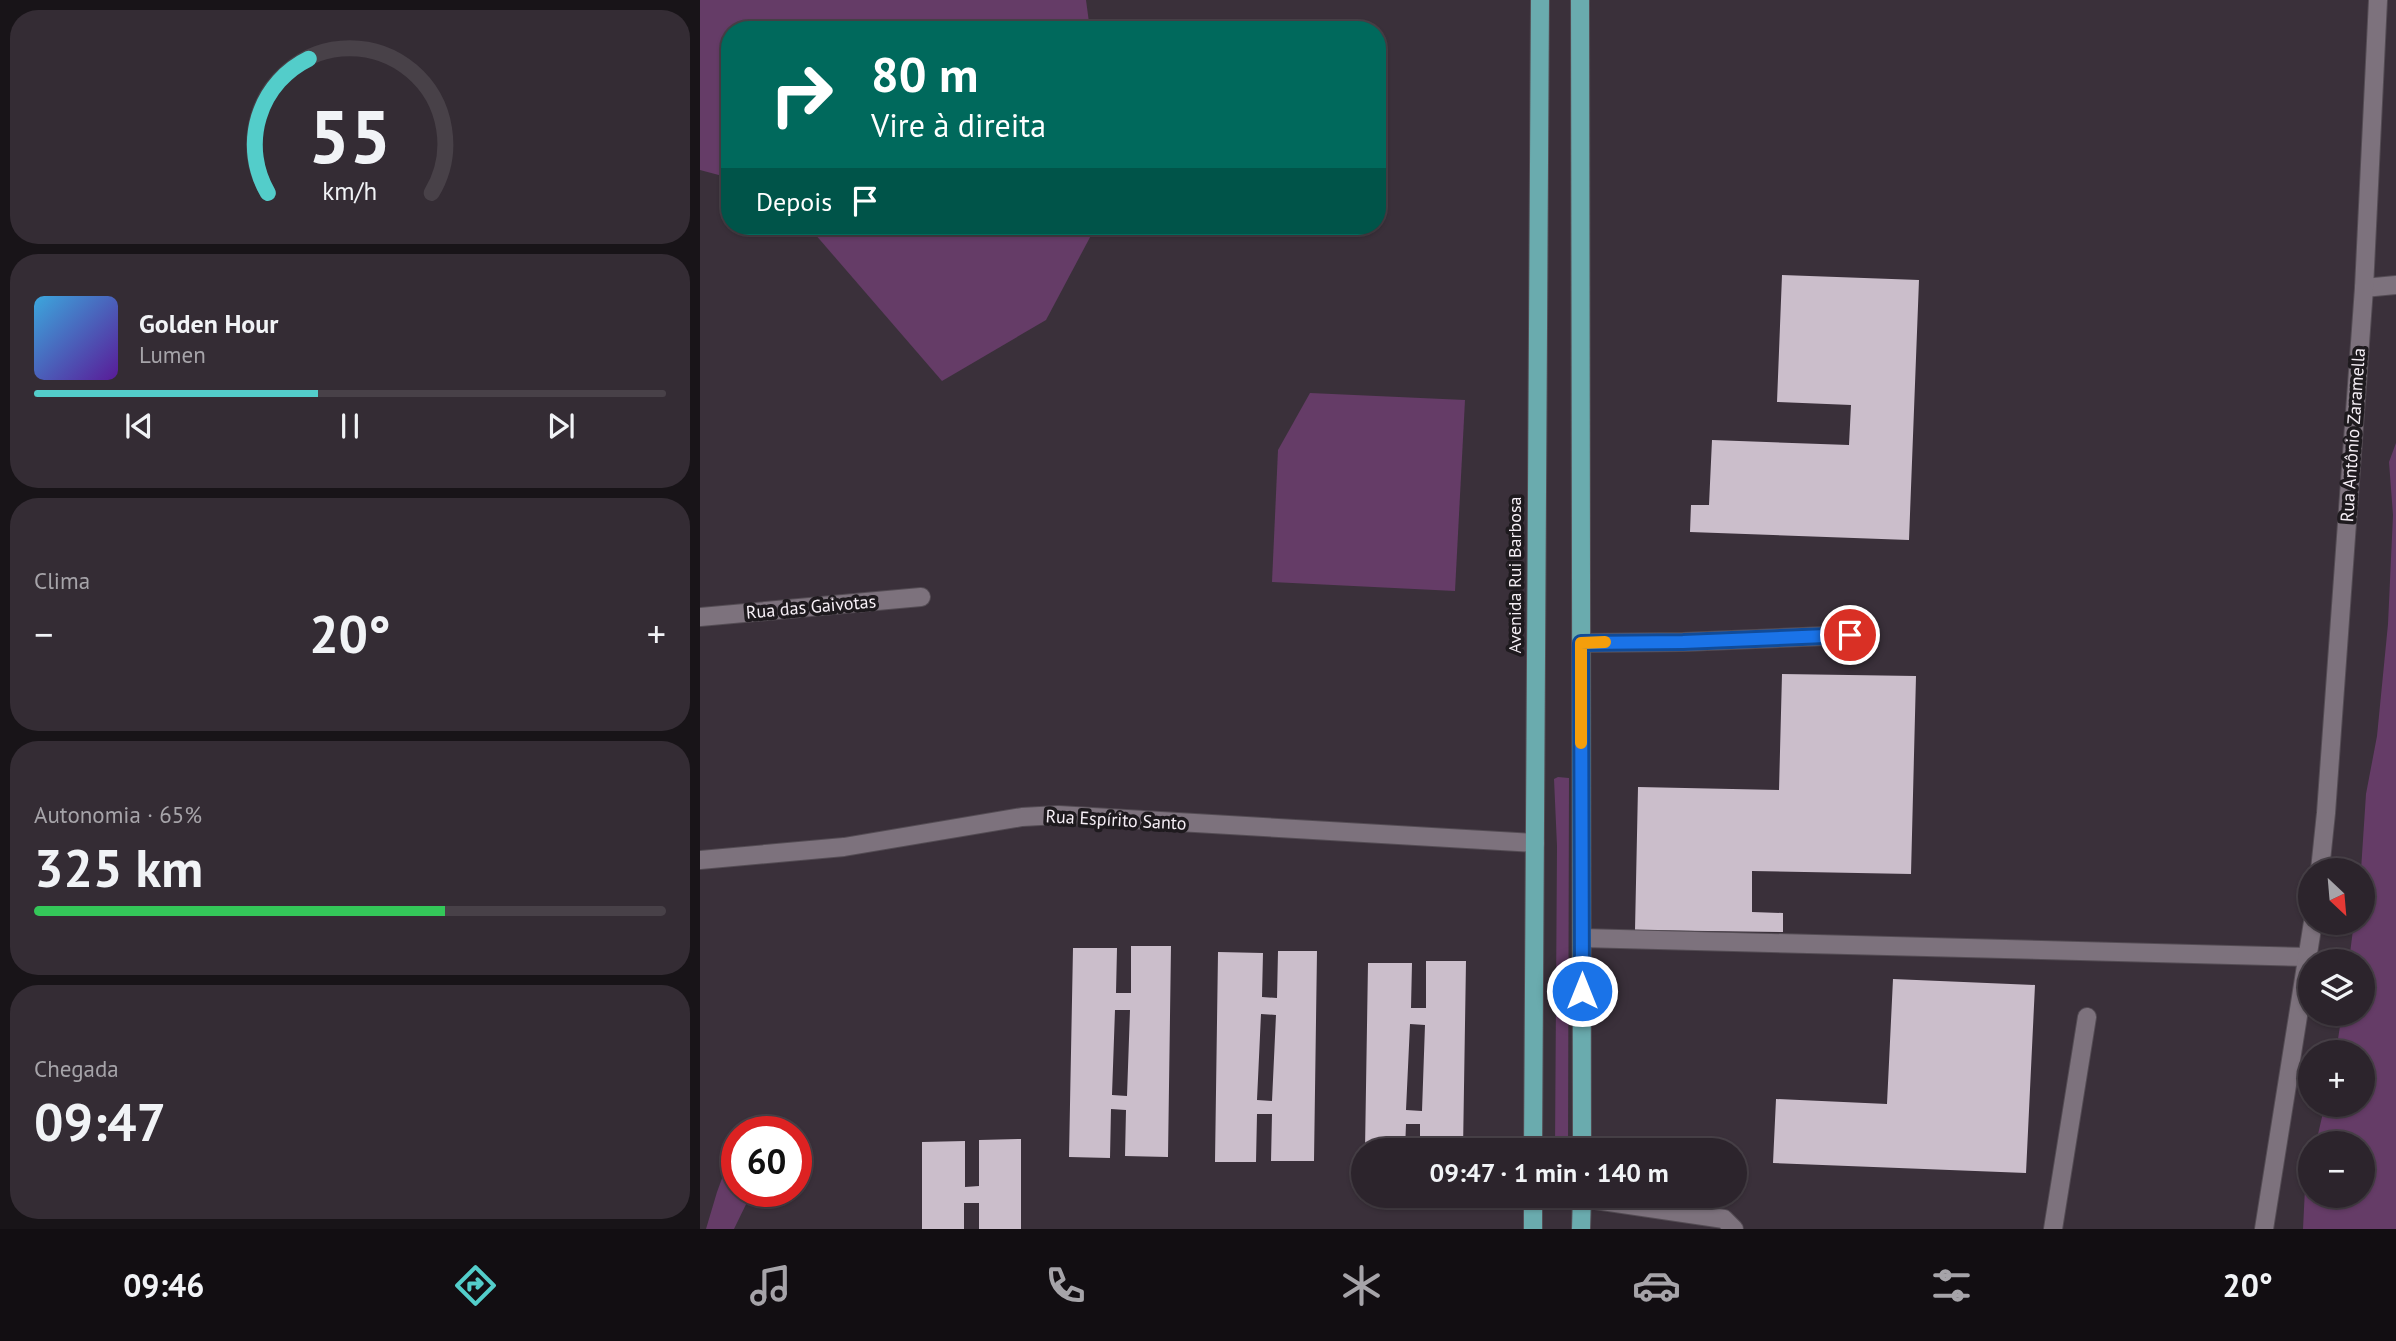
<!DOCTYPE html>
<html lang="pt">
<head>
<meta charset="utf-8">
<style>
  :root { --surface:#2c242c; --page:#342c34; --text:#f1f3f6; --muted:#a6a4a9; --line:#484148; --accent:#53cdca }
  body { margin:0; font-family:"PT Sans",sans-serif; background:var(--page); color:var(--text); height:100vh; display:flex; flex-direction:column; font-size:26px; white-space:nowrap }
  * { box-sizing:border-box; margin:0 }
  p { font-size:23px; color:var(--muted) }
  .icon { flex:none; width:38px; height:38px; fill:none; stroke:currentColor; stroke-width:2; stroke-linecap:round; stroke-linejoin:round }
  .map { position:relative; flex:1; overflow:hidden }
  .drawer { display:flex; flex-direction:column; gap:10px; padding:10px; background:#181418; width:700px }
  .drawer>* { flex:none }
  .hud { position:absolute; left:21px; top:21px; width:665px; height:214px; border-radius:28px; box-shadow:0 2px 5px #0004,0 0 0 2px var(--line); background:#00695c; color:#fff; overflow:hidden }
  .needle { width:46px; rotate:154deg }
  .fabs { position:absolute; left:1598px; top:858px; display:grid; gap:14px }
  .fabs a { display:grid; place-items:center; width:77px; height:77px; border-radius:50%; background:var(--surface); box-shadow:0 2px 5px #0004,0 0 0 2px var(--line); font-size:35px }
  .speed { position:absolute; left:21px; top:1116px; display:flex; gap:14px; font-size:35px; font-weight:700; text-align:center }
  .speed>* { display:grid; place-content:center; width:91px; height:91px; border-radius:50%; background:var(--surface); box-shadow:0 2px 5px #0004,0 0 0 2px var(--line); line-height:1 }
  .speed .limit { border:10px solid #d22; background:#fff; color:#111 }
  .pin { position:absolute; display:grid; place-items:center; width:60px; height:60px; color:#fff; margin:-30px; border:4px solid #fff; border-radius:50%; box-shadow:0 2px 7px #0007 }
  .me { position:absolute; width:77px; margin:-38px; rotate:0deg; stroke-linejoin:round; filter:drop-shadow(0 0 5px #0008) }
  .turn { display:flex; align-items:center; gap:24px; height:147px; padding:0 35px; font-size:32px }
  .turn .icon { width:91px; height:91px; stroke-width:2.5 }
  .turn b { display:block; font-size:49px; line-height:60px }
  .then { display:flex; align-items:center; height:66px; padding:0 35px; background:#0003; gap:14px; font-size:26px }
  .big { font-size:52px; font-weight:700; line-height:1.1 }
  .drawer .widget { flex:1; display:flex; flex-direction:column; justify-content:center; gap:10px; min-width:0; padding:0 24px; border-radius:28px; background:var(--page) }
  .drawer .dial { align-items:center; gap:0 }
  .dial svg { height:182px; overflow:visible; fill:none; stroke:var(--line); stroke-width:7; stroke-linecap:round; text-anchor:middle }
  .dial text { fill:var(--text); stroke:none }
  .song { display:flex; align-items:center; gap:21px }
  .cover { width:84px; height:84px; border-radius:10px; background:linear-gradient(135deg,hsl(200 70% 55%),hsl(270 70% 35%)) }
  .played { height:7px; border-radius:4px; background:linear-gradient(90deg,var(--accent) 45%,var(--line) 45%) }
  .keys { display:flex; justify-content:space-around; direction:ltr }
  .heat { display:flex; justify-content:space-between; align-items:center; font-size:38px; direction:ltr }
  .charge { height:10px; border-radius:5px; background:linear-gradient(90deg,#34c759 65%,var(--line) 0) }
  .trip { position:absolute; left:651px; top:1138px; width:396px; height:70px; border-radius:35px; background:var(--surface); box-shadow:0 2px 5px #0004,0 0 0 2px var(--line); font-weight:700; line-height:70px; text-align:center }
  .tab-bar { display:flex; height:112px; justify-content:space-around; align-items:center; background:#120e12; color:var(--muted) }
  .tab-bar .icon { width:49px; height:49px }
  .tab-bar .current { color:var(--accent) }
  .tab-bar b { font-size:32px; color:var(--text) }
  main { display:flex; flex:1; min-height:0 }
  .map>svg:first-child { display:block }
</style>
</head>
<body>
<main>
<section class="drawer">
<div class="widget dial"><svg viewBox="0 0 100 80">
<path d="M14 69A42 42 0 1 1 86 69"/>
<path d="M14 69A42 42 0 0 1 32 10" stroke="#53cdca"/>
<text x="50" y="56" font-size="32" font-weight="700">55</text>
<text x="50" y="72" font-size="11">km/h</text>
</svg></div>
<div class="widget">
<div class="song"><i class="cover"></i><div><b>Golden Hour</b><p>Lumen</p></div></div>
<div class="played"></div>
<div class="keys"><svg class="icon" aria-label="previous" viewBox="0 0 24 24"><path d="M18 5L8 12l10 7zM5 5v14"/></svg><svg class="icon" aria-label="pause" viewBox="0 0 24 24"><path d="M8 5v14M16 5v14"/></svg><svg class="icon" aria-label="next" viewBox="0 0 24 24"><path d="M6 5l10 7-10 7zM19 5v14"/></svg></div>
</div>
<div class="widget"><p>Clima</p>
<div class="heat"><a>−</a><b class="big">20°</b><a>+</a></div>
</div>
<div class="widget"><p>Autonomia · 65%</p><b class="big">325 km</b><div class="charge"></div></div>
<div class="widget"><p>Chegada</p><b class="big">09:47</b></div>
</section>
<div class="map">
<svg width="1696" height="1229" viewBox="0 0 1696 1229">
  <rect width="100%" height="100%" fill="#3a303a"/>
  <!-- green -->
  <g fill="#653c67">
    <path d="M 0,0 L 386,0 L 390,30 L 30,30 L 30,178 L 0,170 Z"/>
    <path d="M 108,226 L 396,226 L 346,320 L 242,381 Z"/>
    <path d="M 610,393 L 765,400 L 755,591 L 572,582 L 578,450 Z"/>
    <path d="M 1696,443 L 1696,1229 L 1603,1229 L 1605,1188 L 1610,1167 L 1610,1195 L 1662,1195 L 1662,1143 L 1616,1143 L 1625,1104 L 1662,1104 L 1662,1052 L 1636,1052 L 1642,1013 L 1662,1013 L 1662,961 L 1649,961 L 1654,922 L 1662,922 L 1661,870 L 1666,794 L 1677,736 L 1688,624 L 1693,515 L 1689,462 Z"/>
    <path d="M 858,777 L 869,778 L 868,1150 L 855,1150 L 857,846 L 854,779 Z"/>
    <path d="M 37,1138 L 37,1192 L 52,1192 L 34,1229 L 6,1229 L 17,1192 Z"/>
  </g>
  <!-- building -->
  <g fill="#cbbecb" fill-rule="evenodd">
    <path d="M 1082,275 L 1219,280 L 1209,540 L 990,532 L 991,505 L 1009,505 L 1012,440 L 1149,445 L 1151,405 L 1077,402 Z"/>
    <path d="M 1082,674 L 1216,676 L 1211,874 L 1052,871 L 1052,912 L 1083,913 L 1083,932 L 935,930 L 938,787 L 1079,790 Z"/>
    <path d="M 431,946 L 471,946 L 468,1157 L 425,1156 L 426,1110 L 411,1109 L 410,1158 L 369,1157 L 373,948 L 417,948 L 416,993 L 431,993 ZM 415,1010 L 430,1010 L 427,1096 L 412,1095 Z"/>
    <path d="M 578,951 L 617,951 L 614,1161 L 571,1161 L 572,1114 L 557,1114 L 556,1162 L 515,1162 L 518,952 L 563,953 L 562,997 L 577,998 ZM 561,1014 L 576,1015 L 572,1101 L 557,1100 Z"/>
    <path d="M 726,961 L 766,961 L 763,1150 L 720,1150 L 720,1124 L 706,1124 L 705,1150 L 665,1150 L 668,963 L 712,963 L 711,1008 L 726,1008 ZM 710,1024 L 725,1025 L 722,1111 L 706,1110 Z"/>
    <path d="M 1193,979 L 1335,985 L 1326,1173 L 1073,1163 L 1076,1099 L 1187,1104 Z"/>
    <path d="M 321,1139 L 321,1229 L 279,1229 L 279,1203 L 264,1203 L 264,1229 L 222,1229 L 222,1142 L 265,1141 L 265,1187 L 279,1186 L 279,1140 Z"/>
  </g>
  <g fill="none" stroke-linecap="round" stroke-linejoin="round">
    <!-- minor casing -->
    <g stroke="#544c54" stroke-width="20">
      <g id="minor">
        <path d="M 1664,288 L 1696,285"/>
        <path d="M 0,617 L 221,597"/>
        <path d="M 881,643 L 983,642 L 1150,635"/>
        <path d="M 0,860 L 144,847 L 322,817 L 358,815 L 835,843"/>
        <path d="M 1620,870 L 1626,813 L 1664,288 L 1678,0"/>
        <path d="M 882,938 L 1609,957"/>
        <path d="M 882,1198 L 1024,1219 L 1034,1229"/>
        <path d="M 1353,1229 L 1387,1017"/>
        <path d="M 1564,1229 L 1613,922"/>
      </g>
    </g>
    <!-- major casing -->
    <g stroke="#544c54" stroke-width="20">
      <g id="major">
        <path d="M 880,0 L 882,1150"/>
        <path d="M 833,1150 L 840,0"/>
        <path d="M 833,1229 L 833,1195"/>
        <path d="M 881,1229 L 882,1195"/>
      </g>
    </g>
    <!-- minor -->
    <use href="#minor" stroke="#7d727d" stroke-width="18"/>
    <!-- major -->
    <use href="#major" stroke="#6aabae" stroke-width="18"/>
  </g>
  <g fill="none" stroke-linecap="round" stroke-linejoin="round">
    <!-- route casing -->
    <g stroke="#114b97" stroke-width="18">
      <path id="route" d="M 882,991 L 881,643 L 983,642 L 1150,635"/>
    </g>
    <!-- route -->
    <use href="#route" stroke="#1a73e8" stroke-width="12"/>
    <!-- slow -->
    <path stroke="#f59e0b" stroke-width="12" d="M 881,743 L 881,643 L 905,642"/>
  </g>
  <g text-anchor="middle" stroke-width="7" stroke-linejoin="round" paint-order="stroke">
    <!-- street labels -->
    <g font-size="18" fill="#f6eff6" stroke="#1e1a1e">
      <text transform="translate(1653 435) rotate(-86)" y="6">Rua Antônio Zaramella</text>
      <text transform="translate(815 575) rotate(-90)" y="6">Avenida Rui Barbosa</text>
      <text transform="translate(111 607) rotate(-5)" y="6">Rua das Gaivotas</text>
      <text transform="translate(416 820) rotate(3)" y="6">Rua Espírito Santo</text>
    </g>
  </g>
</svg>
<div class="fabs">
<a><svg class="needle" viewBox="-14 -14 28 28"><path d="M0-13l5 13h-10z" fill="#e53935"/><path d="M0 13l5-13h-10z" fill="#a6a4a9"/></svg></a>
<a><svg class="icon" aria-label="layers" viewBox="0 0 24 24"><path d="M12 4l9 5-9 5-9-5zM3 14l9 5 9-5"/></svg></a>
<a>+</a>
<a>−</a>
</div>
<div class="speed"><div class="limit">60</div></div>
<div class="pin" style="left:1150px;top:635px;background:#d93025"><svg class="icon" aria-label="arrive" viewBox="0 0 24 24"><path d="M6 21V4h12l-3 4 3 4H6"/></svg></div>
<svg class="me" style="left:882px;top:991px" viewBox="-20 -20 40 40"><circle r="17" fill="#1a73e8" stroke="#fff" stroke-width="3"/><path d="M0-11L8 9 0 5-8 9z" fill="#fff"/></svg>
<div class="trip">09:47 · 1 min · 140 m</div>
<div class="hud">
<div class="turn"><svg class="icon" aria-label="right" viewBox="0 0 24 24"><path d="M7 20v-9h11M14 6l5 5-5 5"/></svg><div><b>80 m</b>Vire à direita</div></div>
<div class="then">Depois<svg class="icon" aria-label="arrive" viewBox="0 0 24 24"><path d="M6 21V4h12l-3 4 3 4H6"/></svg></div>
</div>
</div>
</main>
<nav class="tab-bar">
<b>09:46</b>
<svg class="icon current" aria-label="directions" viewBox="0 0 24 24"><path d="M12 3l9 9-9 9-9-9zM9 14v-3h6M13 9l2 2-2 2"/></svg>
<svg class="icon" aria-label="music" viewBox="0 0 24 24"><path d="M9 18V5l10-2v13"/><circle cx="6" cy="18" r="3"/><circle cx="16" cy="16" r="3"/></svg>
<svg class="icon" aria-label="phone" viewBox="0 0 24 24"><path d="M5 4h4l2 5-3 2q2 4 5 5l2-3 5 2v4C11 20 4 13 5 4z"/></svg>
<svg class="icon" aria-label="climate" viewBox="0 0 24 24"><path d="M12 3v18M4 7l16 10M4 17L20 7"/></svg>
<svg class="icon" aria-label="car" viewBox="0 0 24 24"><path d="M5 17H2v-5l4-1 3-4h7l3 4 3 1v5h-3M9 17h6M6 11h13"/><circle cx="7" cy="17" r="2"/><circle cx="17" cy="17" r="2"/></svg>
<svg class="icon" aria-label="filters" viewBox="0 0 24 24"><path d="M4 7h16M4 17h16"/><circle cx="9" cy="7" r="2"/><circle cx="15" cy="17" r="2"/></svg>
<b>20°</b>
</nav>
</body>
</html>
